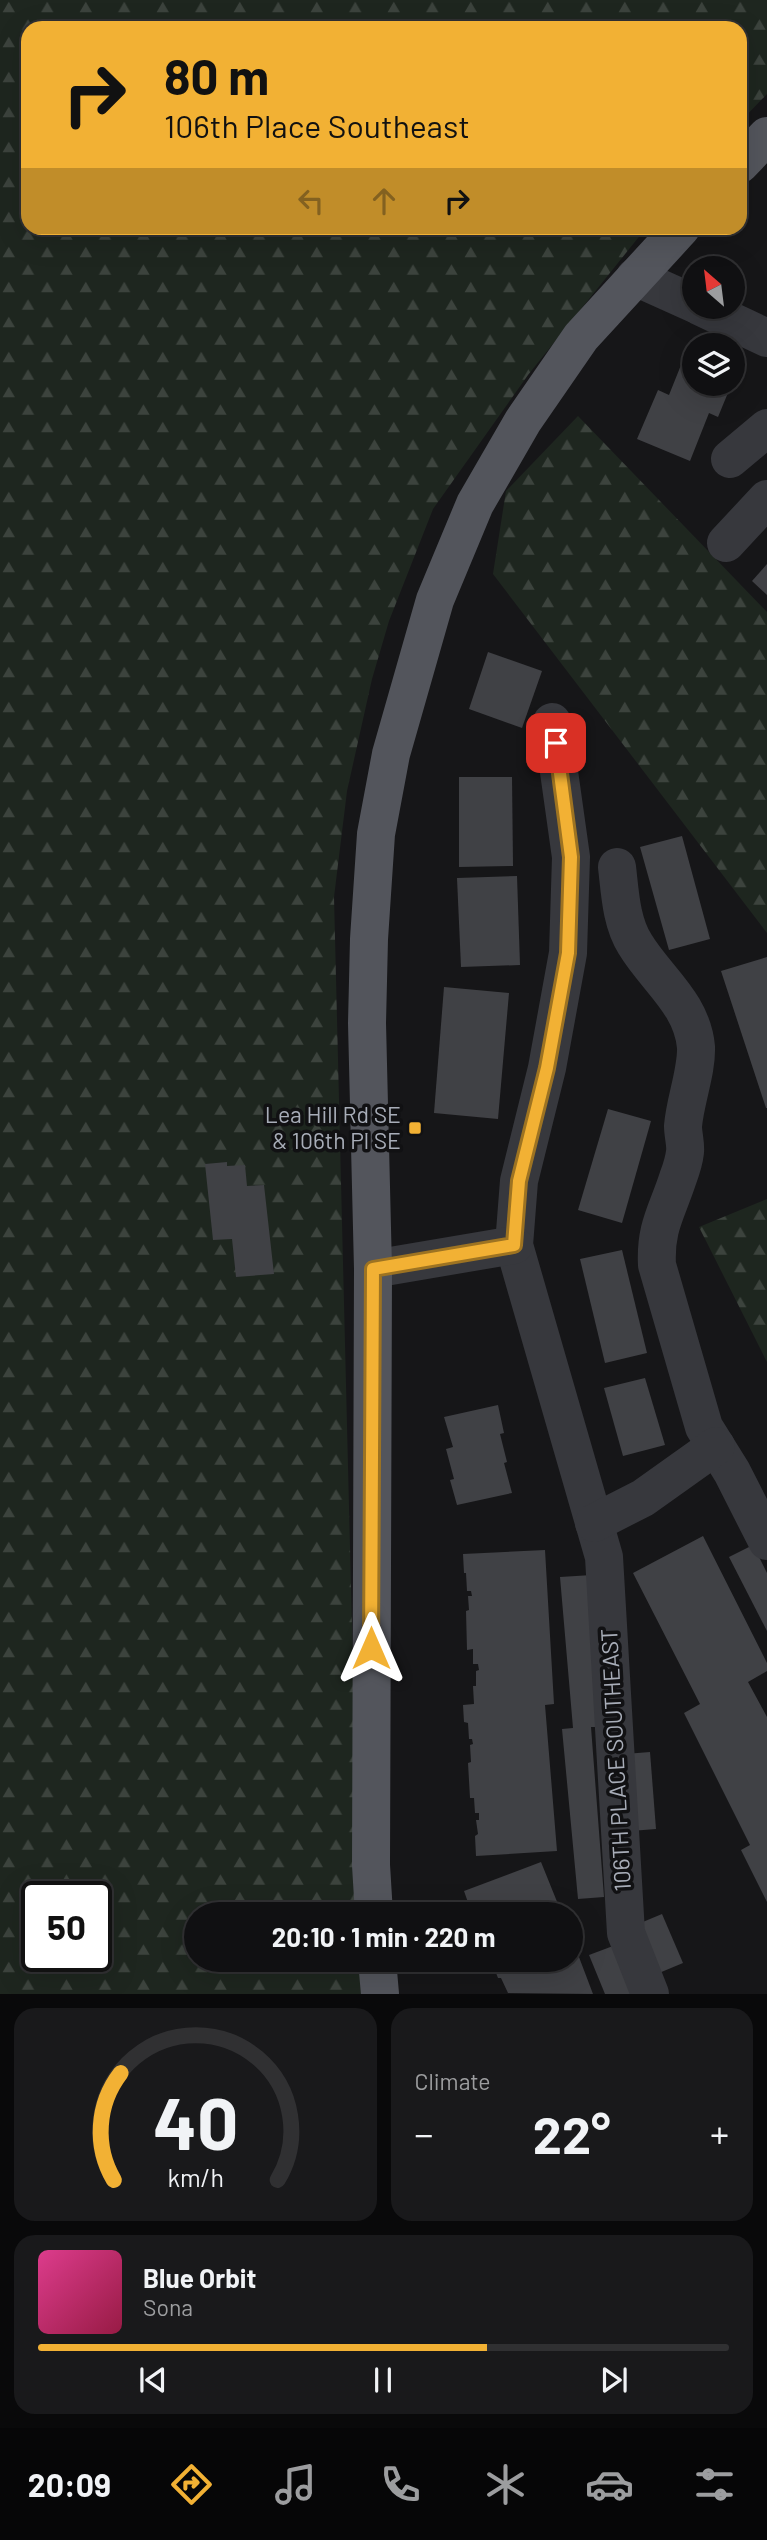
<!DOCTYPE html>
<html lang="en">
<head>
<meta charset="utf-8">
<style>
  :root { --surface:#101012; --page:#19191b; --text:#f1f3f6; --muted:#9c9d9f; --line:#303032; --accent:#f2b134 }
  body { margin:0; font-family:Barlow,sans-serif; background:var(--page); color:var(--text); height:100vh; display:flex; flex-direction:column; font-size:26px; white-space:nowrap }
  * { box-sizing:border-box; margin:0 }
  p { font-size:23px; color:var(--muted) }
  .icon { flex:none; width:38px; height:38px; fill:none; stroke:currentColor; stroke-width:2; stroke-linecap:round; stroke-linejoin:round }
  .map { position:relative; height:1994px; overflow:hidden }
  .drawer { display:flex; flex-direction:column; gap:14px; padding:14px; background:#09090a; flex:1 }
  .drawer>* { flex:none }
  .guide { position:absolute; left:21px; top:21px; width:726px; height:214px; border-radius:21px; box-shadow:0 7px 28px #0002,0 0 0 2px var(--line); background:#f2b134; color:#111; overflow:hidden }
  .needle { width:46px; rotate:332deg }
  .buttons { position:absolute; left:682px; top:256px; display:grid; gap:14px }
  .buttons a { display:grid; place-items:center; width:63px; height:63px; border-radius:50%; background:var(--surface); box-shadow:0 7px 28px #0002,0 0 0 2px var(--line); font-size:35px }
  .speed { position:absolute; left:21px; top:1881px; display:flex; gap:14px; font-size:35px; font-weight:700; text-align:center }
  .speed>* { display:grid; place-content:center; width:91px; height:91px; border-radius:50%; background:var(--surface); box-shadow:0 7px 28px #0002,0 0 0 2px var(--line); line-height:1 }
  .speed .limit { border:4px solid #111; border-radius:10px; background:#fff; color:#111 }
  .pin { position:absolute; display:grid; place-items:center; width:60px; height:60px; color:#fff; margin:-30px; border-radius:14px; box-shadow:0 4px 10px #0006 }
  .me { position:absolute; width:77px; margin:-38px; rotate:0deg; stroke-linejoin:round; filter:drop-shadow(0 0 5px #0008) }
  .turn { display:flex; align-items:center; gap:24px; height:147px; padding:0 28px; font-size:32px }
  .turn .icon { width:91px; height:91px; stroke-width:2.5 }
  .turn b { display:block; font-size:49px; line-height:60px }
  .lanes { display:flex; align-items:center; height:66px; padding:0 28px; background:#0003; justify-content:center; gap:35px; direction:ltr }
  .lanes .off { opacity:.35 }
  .big { font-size:52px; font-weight:700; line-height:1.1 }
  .drawer .widget { flex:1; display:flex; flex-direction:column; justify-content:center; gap:10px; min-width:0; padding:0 24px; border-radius:21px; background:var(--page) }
  .drawer .dial { align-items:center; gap:0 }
  .dial svg { height:182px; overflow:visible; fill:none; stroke:var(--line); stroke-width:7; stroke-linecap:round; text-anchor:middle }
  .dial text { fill:var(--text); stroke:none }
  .song { display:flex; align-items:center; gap:21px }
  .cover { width:84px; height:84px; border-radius:10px; background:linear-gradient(135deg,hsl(330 70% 55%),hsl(340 70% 35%)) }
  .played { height:7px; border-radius:4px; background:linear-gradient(90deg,var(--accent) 65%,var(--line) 65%) }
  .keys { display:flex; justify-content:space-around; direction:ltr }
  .heat { display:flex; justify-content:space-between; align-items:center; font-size:38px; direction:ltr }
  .drawer .tiles { flex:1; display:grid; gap:14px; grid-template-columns:1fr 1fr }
  .widget:last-child { grid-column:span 2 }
  .trip { position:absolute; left:184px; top:1902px; width:399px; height:70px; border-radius:35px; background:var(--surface); box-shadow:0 7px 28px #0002,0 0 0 2px var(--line); font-weight:700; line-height:70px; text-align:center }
  .dock { display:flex; height:112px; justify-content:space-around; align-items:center; background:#060607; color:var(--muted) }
  .dock .icon { width:49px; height:49px }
  .dock .selected { color:var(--accent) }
  .dock b { font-size:32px; color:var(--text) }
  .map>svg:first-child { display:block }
</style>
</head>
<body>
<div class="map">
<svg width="767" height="1994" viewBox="0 0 767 1994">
  <defs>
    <pattern id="forest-firs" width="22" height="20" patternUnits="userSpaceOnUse" patternTransform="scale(1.75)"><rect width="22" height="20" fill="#1e261f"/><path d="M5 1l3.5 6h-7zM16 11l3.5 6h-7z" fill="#3c433d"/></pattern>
  </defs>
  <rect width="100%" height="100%" fill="#161618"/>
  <!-- forest -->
  <g fill="url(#forest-firs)" fill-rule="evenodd">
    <path d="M 0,0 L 767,0 L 767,94 L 740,122 L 740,28 L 28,28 L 28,228 L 646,228 L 528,375 L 433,509 L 389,621 L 372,679 L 347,791 L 334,897 L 359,1914 L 196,1914 L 196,1960 L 360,1960 L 361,1994 L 0,1994 ZM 37,1897 L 96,1897 L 96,1956 L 37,1956 Z"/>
    <path d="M 578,416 L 767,612 L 767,933 L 493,574 L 506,491 Z"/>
    <path d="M 767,1199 L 767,1362 L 699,1227 Z"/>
  </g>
  <!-- building -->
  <g fill="#404145">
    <path d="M 691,340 L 702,345 L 695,345 L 695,383 L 732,383 L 718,417 L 709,413 L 690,461 L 637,439 L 658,390 L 669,395 Z"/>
    <path d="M 733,358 L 741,362 L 733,380 Z"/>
    <path d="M 767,564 L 767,595 L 752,581 Z"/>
    <path d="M 488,652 L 542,671 L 522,728 L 469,709 Z"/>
    <path d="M 459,777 L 512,777 L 513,866 L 459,867 Z"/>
    <path d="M 682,836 L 710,939 L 669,950 L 640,847 Z"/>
    <path d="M 517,876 L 520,965 L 461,967 L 457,878 Z"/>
    <path d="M 767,957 L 767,1108 L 766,1108 L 721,971 Z"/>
    <path d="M 444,987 L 509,993 L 498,1119 L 434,1113 Z"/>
    <path d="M 608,1109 L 651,1121 L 622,1223 L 578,1210 Z"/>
    <path d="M 227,1162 L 227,1166 L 245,1165 L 247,1186 L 264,1185 L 274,1274 L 236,1277 L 232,1239 L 213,1240 L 205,1164 Z"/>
    <path d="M 622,1250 L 647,1353 L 605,1363 L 580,1259 Z"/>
    <path d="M 645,1378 L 665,1445 L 623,1456 L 604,1388 Z"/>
    <path d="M 498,1405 L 504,1433 L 500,1434 L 507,1462 L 504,1463 L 512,1493 L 457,1505 L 450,1480 L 454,1479 L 446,1449 L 453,1447 L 444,1417 Z"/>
    <path d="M 703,1536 L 767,1663 L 767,1671 L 748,1682 L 767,1717 L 767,1902 L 741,1850 L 750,1845 L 684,1713 L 700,1704 L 633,1573 Z"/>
    <path d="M 753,1545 L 767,1573 L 767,1631 L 729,1557 Z"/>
    <path d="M 545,1550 L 554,1704 L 545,1705 L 557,1851 L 476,1856 L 475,1836 L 478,1834 L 476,1820 L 479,1820 L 479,1813 L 475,1813 L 474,1798 L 470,1798 L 468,1763 L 471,1762 L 470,1745 L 473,1744 L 472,1739 L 469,1739 L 468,1723 L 464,1722 L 463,1705 L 474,1704 L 473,1686 L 476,1686 L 476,1671 L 479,1670 L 478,1664 L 473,1664 L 473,1649 L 467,1650 L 466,1611 L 469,1610 L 468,1596 L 472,1596 L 471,1591 L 467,1591 L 466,1573 L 464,1573 L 463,1554 Z"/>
    <path d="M 592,1575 L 601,1727 L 591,1727 L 604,1897 L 578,1899 L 562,1729 L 573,1728 L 560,1577 Z"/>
    <path d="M 650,1752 L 656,1829 L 631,1831 L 625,1754 Z"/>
    <path d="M 541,1862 L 562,1914 L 477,1914 L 475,1910 L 471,1911 L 464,1891 Z"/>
    <path d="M 662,1914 L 683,1963 L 659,1973 L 638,1924 Z"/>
    <path d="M 571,1936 L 593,1994 L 508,1993 L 501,1978 L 498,1978 L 491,1960 L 570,1960 Z"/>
    <path d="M 613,1946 L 633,1994 L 605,1994 L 589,1955 Z"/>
  </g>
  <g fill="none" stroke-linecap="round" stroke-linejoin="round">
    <!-- minor -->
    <g stroke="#37383d" stroke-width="38">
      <path d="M 635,277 L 695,304"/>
      <path d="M 699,306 L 767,338"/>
      <path d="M 730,459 L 767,428"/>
      <path d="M 726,543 L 767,499"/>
      <path d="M 552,722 L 571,857 L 568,953 L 547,1068 L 519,1181 L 514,1245 L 604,1557 L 626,1933 L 650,1994"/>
      <path d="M 617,867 C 620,892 621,922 635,944 C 656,979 692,1003 696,1047 C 697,1071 685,1101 683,1126 C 683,1135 686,1144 685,1152 C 684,1161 681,1170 678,1178 C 667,1212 655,1227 657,1265 L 704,1427 L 732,1472 L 767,1541"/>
      <path d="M 373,1269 L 514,1245"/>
      <path d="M 594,1523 L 643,1498 L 716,1446"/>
    </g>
    <!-- major -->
    <g stroke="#53555c" stroke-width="38">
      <path d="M 740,164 L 767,136"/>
      <path d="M 374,1914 L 371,1865 L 373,1269 L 367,1023 L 369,939 L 376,834 L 391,754 L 435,600 L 475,504 L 523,421 L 581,337 L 681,228"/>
      <path d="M 377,1960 L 380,1994"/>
    </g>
  </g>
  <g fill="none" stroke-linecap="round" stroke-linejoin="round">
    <!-- route casing -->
    <g stroke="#9d7322" stroke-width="18">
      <path id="route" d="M 371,1648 L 373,1269 L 514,1245 L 519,1181 L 547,1068 L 568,953 L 571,857 L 556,743"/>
    </g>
    <!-- route -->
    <use href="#route" stroke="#f2b134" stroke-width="12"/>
  </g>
  <!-- markers -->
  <rect fill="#f2b134" stroke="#111113" stroke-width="2.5" x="408" y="1121" width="14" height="14" rx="3.5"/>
  <g text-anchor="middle" stroke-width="7" stroke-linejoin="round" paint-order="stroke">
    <!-- poi labels -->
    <g font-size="23" fill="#a8adb8" stroke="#111113" text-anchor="end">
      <text x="401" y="1123">Lea Hill Rd SE<tspan x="401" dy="26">&amp; 106th Pl SE</tspan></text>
    </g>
    <!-- street labels -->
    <g font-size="23" fill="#a8adb8" stroke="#111113">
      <text transform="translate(616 1760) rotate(-93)" y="8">106TH PLACE SOUTHEAST</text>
    </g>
  </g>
</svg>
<div class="buttons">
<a><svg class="needle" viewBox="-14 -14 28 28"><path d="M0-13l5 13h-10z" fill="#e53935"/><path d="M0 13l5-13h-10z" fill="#9c9d9f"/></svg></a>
<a><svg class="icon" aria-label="layers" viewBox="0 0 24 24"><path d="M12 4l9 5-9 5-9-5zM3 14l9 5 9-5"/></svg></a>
</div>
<div class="speed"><div class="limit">50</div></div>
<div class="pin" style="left:556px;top:743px;background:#d93025"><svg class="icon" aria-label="arrive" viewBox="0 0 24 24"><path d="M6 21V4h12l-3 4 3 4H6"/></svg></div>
<svg class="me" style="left:371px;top:1648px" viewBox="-20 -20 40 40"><path d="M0-17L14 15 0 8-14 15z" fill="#f2b134" stroke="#fff" stroke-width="4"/></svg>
<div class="trip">20:10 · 1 min · 220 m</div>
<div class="guide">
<div class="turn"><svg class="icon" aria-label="right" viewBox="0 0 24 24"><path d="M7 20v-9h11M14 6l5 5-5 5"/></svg><div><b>80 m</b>106th Place Southeast</div></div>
<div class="lanes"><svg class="icon off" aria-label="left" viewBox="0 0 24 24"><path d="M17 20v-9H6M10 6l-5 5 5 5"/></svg><svg class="icon off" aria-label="ahead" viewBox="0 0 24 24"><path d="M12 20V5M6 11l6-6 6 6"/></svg><svg class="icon" aria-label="right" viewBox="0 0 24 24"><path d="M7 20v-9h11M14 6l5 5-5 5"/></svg></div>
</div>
</div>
<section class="drawer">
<div class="tiles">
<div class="widget dial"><svg viewBox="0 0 100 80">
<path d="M14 69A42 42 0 1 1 86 69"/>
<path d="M14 69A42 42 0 0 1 17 22" stroke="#f2b134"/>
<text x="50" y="56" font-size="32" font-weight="700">40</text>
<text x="50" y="72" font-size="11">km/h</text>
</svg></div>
<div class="widget"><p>Climate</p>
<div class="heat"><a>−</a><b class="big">22°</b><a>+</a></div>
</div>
<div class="widget">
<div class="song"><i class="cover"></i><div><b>Blue Orbit</b><p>Sona</p></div></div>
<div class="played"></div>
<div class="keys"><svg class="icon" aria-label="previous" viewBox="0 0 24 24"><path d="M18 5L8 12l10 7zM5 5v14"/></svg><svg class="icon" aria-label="pause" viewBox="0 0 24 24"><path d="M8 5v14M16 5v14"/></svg><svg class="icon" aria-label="next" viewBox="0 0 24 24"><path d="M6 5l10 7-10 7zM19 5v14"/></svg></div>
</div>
</div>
</section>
<nav class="dock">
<b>20:09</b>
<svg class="icon selected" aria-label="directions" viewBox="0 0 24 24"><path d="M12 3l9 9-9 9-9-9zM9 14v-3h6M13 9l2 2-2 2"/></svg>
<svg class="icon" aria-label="music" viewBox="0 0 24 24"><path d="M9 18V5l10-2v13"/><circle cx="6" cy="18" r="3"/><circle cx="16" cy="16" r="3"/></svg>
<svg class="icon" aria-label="phone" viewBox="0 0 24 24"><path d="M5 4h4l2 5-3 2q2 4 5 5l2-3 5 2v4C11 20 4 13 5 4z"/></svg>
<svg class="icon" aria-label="climate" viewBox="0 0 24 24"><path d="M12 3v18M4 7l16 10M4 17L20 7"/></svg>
<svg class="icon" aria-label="car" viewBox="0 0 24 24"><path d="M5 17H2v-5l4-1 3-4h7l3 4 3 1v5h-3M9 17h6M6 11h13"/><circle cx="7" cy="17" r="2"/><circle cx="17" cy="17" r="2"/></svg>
<svg class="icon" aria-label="filters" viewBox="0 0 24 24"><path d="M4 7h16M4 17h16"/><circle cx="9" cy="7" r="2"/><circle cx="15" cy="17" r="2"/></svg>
</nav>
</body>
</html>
